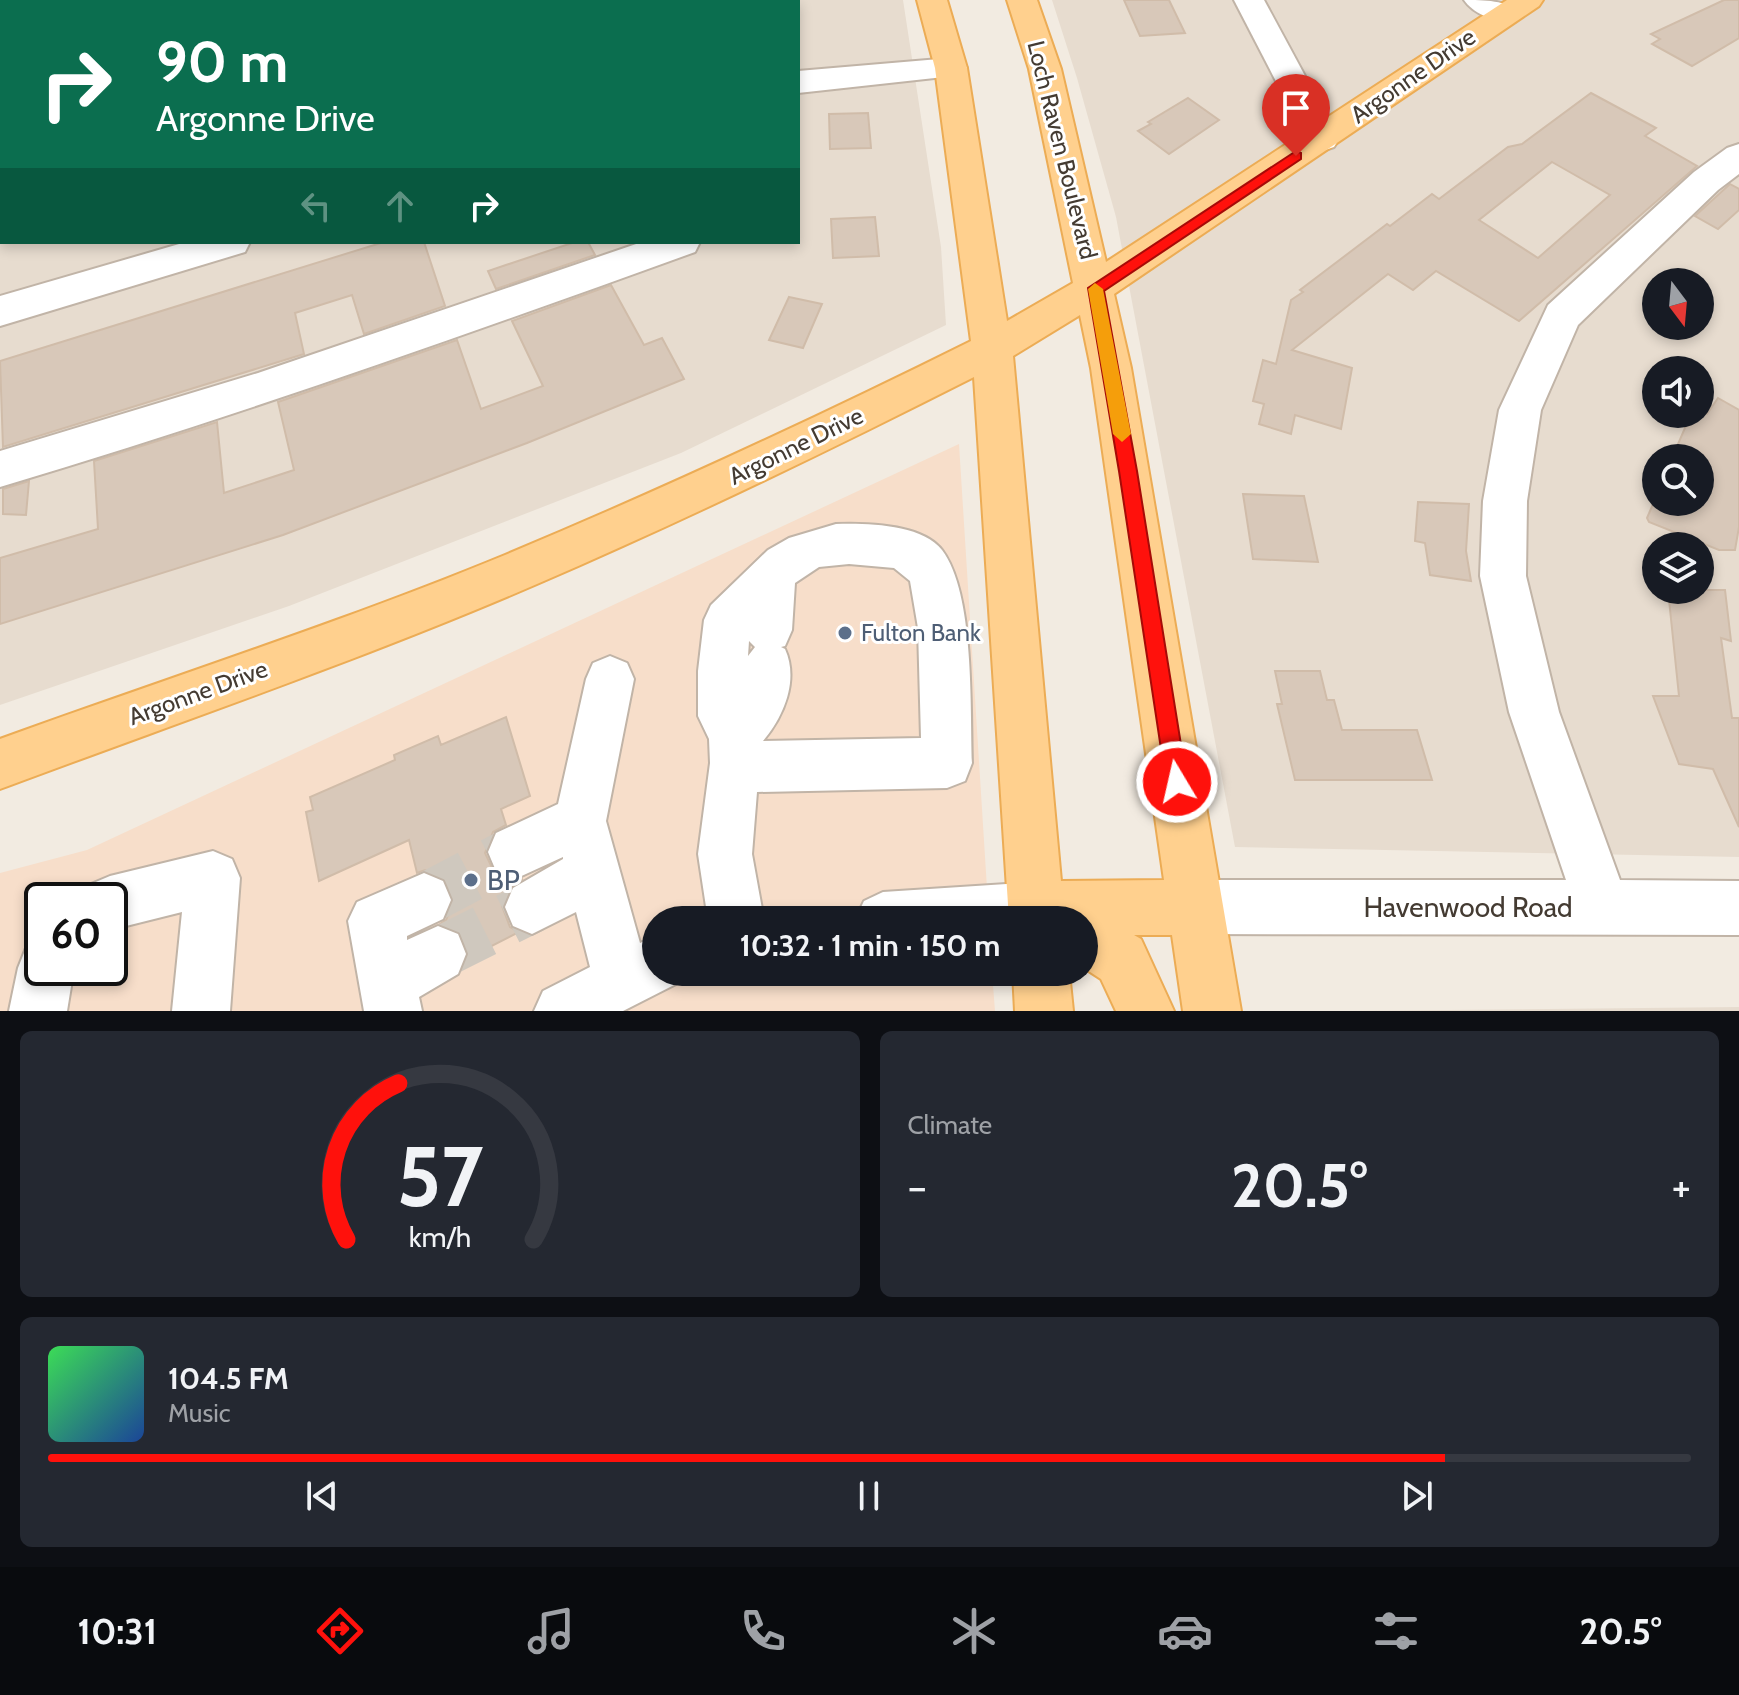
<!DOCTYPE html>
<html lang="en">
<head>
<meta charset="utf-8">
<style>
  :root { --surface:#171b24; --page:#242831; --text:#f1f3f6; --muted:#9ea1a6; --line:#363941; --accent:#ff110c }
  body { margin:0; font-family:Cabin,sans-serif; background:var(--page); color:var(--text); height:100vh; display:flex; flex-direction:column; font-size:30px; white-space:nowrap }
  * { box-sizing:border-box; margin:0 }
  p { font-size:26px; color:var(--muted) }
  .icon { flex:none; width:44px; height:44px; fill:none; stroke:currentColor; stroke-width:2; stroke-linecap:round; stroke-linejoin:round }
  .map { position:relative; height:1011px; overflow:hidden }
  .side { display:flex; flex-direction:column; gap:20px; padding:20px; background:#0d0f14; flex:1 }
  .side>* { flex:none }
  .top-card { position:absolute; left:0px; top:0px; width:800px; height:244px; box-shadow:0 4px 12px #0003; background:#0b6e4f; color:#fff; overflow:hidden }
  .needle { width:52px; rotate:164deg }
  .buttons { position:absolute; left:1642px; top:268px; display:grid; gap:16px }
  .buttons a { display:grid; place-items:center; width:72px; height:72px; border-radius:50%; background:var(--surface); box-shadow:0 4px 12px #0003; font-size:40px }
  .speed { position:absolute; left:24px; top:882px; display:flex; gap:16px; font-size:40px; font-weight:700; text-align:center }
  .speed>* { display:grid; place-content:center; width:104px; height:104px; border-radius:50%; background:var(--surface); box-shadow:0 4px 12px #0003; line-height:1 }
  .speed .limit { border:4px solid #111; border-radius:12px; background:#fff; color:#111 }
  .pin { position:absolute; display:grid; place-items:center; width:68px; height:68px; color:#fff; margin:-82px -34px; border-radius:50% 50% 50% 0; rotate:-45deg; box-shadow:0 0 8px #0007 }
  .pin .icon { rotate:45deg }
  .me { position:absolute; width:88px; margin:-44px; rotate:351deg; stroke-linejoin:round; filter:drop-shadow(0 0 6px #0008) }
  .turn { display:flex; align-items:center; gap:28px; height:168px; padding:0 24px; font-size:36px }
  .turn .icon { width:104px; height:104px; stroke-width:2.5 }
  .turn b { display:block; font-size:56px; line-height:68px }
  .lanes { display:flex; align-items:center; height:76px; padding:0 24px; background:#0003; justify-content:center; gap:40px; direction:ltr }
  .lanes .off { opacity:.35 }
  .big { font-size:60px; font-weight:800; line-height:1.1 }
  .side .tile { flex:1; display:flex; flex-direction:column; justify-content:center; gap:12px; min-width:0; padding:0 28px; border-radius:12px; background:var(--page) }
  .side .dial { align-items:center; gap:0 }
  .dial svg { height:208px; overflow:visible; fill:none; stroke:var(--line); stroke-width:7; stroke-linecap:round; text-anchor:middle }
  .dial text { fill:var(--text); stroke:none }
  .song { display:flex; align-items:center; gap:24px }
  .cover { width:96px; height:96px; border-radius:12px; background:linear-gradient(135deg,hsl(130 70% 55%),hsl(220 70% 35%)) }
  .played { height:8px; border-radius:4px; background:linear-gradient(90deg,var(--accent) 85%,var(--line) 85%) }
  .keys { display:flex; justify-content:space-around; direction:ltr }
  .heat { display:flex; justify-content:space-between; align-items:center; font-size:44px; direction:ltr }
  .side .tiles { flex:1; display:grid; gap:20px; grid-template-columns:1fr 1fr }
  .tile:last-child { grid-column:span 2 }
  .trip { position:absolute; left:642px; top:906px; width:456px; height:80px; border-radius:40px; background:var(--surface); box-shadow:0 4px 12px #0003; font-weight:800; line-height:80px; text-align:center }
  .tab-bar { display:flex; height:128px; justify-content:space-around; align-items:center; background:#090b0e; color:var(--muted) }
  .tab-bar .icon { width:56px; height:56px }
  .tab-bar .selected { color:var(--accent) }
  .tab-bar b { font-size:36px; color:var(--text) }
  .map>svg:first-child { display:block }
</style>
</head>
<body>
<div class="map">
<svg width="1739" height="1011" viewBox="0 0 1739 1011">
  <rect width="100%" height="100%" fill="#f2ebe1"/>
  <!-- residential -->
  <g fill="#e7dccf" fill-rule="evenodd">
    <path d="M 0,0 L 903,0 L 941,247 L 946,325 L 681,453 L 289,606 L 0,705 ZM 2,2 L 798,2 L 798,242 L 2,242 Z"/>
    <path d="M 1052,0 L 1739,0 L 1739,857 L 1235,847 L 1116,217 L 1077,78 ZM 1656,282 L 1700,282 L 1700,326 L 1656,326 ZM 1656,370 L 1700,370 L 1700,414 L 1656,414 ZM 1656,458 L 1700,458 L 1700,502 L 1656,502 ZM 1656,546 L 1700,546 L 1700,590 L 1656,590 Z"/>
    <path d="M 1739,1007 L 1739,1011 L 1347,1011 Z"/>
  </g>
  <!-- commercial -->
  <path fill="#f7deca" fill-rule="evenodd" d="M 959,444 L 989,920 L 656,920 L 656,972 L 992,972 L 995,1011 L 0,1011 L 0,873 L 87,850 ZM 42,900 L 110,900 L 110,968 L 42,968 Z"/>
  <!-- building -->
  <g fill="#d8c8b9" stroke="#d0bca9" stroke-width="2" fill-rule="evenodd">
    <path d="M 1124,0 L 1169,0 L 1185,33 L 1140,36 Z"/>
    <path d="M 1724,0 L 1739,0 L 1739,38 L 1692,66 L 1652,44 L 1660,39 L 1651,34 Z"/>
    <path d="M 1591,93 L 1656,128 L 1645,136 L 1697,166 L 1519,321 L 1436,271 L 1413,290 L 1388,274 L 1292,350 L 1352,368 L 1341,429 L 1295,415 L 1291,434 L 1259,424 L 1264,404 L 1253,401 L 1263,360 L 1276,364 L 1291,300 L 1303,292 L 1300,290 L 1387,224 L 1390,226 L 1432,194 L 1439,199 L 1508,147 L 1522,144 ZM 1552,162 L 1610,195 L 1538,258 L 1479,220 Z"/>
    <path d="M 1188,98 L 1219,120 L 1169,154 L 1138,131 L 1151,124 L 1148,122 Z"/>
    <path d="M 868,113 L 871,148 L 830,149 L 829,114 Z"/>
    <path d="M 1730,184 L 1739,189 L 1739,210 L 1718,229 L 1695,216 Z"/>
    <path d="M 875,217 L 879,256 L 833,258 L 831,219 Z"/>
    <path d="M 384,242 L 424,242 L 445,306 L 364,334 L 352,295 L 295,313 L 304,354 L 3,447 L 0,361 Z"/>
    <path d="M 575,242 L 588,242 L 595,255 L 496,289 L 488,271 Z"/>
    <path d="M 611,285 L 644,345 L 662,338 L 684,379 L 527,443 L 283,535 L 0,624 L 0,558 L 98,529 L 94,461 L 217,422 L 224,493 L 294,470 L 278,402 L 457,340 L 481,409 L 543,386 L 512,321 Z"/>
    <path d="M 789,297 L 822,304 L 803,348 L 769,340 Z"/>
    <path d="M 1718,398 L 1739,410 L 1739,527 L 1735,550 L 1719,550 L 1649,522 L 1647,518 L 1656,497 L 1656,502 L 1700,502 L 1700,458 L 1672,458 L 1691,414 L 1707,414 Z"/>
    <path d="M 29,481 L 26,515 L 3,514 L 3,489 Z"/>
    <path d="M 1243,494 L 1304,496 L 1318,562 L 1253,559 Z"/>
    <path d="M 1418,502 L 1469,504 L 1466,551 L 1471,581 L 1430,575 L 1425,543 L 1415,541 Z"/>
    <path d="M 1668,590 L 1725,590 L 1731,641 L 1721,638 L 1732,718 L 1739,718 L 1739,827 L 1713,769 L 1679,764 L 1653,696 L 1679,696 Z"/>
    <path d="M 1275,671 L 1320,671 L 1327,700 L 1334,700 L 1342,730 L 1417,730 L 1432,780 L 1295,780 L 1277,704 L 1282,704 Z"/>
    <path d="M 506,717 L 530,796 L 501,809 L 506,825 L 493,832 L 485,853 L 495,874 L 514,882 L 523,879 L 510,887 L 502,906 L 510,927 L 519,932 L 468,958 L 461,933 L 440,924 L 446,920 L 454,901 L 446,880 L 425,870 L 417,873 L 409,840 L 319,881 L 306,812 L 313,810 L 310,797 L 395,760 L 394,755 L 438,736 L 441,745 Z"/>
  </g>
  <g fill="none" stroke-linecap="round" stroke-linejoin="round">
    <!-- minor-tunnel -->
    <g stroke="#cfc8be" stroke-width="52" stroke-dasharray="52 26" stroke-linecap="butt">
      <path d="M 424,900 L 515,852"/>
      <path d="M 438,954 L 532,907"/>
    </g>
    <!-- minor casing -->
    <g stroke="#c1b4a7" stroke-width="4">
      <g id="minor">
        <path d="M 662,0 L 703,0 L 661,2 Z"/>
        <path d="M 1234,0 L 1264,0 L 1339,139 L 1334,147 L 1322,151 L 1310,147 Z"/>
        <path d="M 1464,0 C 1483,0 1508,0 1520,13 L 1516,20 C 1499,24 1474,15 1464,0 Z"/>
        <path d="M 2,14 L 2,38 L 0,39 L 0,15 Z"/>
        <rect x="0" y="56" width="2" height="20"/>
        <path d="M 951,58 L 962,61 L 967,68 L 962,75 L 798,93 L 798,71 Z"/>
        <path d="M 1739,144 L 1739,174 L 1718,190 L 1578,325 L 1541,410 L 1527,501 L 1526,576 L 1559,712 L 1620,880 L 1739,881 L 1739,935 L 1196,934 L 1177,926 L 1169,907 L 1177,888 L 1196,880 L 1566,880 L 1509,712 L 1480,576 L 1483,501 L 1499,410 L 1548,305 L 1694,172 L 1727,148 Z"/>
        <path d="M 0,162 L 2,162 L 0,187 Z"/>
        <path d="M 186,242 L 250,242 L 245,252 L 0,326 L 0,296 Z"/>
        <path d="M 642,242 L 700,242 L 695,252 C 465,335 235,417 0,487 L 0,451 L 258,373 Z"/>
        <path d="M 836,524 C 866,523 922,524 942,550 C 975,594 970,708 972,763 L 965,781 L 947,788 L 757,792 L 752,854 L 764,920 L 708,920 L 698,854 L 710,763 L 709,739 L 698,716 L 698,671 L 704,620 L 711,605 L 768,550 L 789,538 ZM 849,564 L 894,568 L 910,581 L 918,628 L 921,738 L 763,741 C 784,716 799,680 785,649 L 781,647 L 785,646 L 792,630 L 795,583 L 819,567 ZM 749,641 L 755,647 L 748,656 Z"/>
        <path d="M 610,656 L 627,663 L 634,679 L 606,821 L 640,943 L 656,936 L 656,972 L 681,972 L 676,984 L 623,1011 L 534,1011 L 543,991 L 590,967 L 576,912 L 532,934 L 513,926 L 505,907 L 513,888 L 563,859 L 563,857 L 515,879 L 496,871 L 488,852 L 496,833 L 558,804 L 586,679 L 593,663 Z"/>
        <path d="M 213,851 L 232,859 L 240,878 L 230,1011 L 172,1011 L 182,912 L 110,930 L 110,900 L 84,900 L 91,884 L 110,876 Z"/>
        <path d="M 424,873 L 443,881 L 451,900 L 443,919 L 407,936 L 407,940 L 438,926 L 458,934 L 466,954 L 458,974 L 419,997 L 422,1011 L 364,1011 L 348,921 L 357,902 Z"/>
        <path d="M 1036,882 L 1055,890 L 1063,909 L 1059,920 L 855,920 L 864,901 L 883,892 Z"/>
        <path d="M 42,941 L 42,968 L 74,968 L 67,1011 L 9,1011 L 18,968 L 26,948 Z"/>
      </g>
    </g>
    <!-- major casing -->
    <g stroke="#ecac55" stroke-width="4">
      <g id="major">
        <path d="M 917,0 L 947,0 L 967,68 L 1007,321 L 1073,283 L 1029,69 L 1007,0 L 1037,0 L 1061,69 L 1106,262 L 1507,0 L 1543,0 L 1539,6 L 1114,294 L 1131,368 L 1241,1011 L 1183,1011 L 1172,935 L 1134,935 L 1141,939 L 1174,1011 L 1116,1011 L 1101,979 L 1084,968 L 1084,920 L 1009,920 L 974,377 C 830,450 685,520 537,584 C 361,660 179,722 0,789 L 0,739 C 168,678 340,623 505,555 C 663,489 818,417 971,341 L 935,68 ZM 1080,315 L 1091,368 L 1164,880 L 1061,881 L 1013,356 Z"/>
        <path d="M 1013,972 L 1069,972 L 1073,1011 L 1015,1011 Z"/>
      </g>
    </g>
    <!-- minor -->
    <use href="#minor" fill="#fff" fill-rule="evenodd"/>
    <!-- major -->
    <use href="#major" fill="#ffd08e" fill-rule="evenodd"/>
  </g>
  <!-- route -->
  <path fill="#ff110c" stroke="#a60b08" stroke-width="2" d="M 1296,151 L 1301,153 L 1301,159 L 1104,291 L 1137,471 L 1187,782 L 1184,790 L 1177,793 L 1169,790 L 1166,782 L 1119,471 L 1088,288 Z"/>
  <!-- slow -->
  <path fill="#f59e0b" d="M 1095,283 L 1103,289 L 1131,434 L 1122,442 L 1113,434 L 1088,289 Z"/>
  <!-- markers -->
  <g fill="#5c6f8a" stroke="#fff" stroke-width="3">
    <circle cx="845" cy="633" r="8"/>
    <circle cx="471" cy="880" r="8"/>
  </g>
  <g text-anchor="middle" stroke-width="6" stroke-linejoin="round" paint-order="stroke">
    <!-- street labels -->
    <g font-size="24" fill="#443b32" stroke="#fff">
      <text transform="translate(1413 76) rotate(-35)" y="8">Argonne Drive</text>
      <text transform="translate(1062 150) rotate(76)" y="8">Loch Raven Boulevard</text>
      <text transform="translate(796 446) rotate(-26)" y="8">Argonne Drive</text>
      <text transform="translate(198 693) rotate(-20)" y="8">Argonne Drive</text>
    </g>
    <!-- service labels -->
    <g font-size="24" fill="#4e5e75" stroke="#fff" text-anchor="start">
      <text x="861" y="641">Fulton Bank</text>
    </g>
    <!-- near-service labels -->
    <g font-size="28" fill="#4e5e75" stroke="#fff" text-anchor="start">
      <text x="487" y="890">BP</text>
    </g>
    <!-- near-street labels -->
    <g font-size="28" fill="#443b32" stroke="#fff">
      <text x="1468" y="917">Havenwood Road</text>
    </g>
  </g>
</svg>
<div class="buttons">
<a><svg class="needle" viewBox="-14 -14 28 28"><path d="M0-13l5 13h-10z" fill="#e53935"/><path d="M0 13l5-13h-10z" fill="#9ea1a6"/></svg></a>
<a><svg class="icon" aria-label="sound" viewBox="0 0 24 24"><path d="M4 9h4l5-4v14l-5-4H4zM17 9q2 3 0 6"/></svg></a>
<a><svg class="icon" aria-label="search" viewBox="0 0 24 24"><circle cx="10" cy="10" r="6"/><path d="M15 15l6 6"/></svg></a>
<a><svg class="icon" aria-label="layers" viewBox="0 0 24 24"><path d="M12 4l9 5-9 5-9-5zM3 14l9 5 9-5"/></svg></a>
</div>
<div class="speed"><div class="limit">60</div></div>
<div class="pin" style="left:1296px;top:156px;background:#d93025"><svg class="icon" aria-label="arrive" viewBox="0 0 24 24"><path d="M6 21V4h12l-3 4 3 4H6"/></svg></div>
<svg class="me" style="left:1177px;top:782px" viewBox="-20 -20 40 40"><circle r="17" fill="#ff110c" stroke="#fff" stroke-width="3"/><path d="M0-11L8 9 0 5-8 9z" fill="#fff"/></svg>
<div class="trip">10:32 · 1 min · 150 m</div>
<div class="top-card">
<div class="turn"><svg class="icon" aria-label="right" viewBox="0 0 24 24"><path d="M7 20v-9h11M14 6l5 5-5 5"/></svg><div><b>90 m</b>Argonne Drive</div></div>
<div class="lanes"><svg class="icon off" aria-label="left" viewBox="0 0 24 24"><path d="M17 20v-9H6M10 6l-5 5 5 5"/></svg><svg class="icon off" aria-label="ahead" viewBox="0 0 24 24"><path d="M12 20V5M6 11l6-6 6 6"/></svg><svg class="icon" aria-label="right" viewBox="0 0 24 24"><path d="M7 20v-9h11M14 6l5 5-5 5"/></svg></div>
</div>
</div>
<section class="side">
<div class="tiles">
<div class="tile dial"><svg viewBox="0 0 100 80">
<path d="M14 69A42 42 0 1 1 86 69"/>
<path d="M14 69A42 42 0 0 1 34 9" stroke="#ff110c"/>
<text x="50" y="56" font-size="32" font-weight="700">57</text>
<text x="50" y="72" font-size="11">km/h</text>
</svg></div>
<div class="tile"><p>Climate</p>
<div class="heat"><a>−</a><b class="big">20.5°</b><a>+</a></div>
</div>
<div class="tile">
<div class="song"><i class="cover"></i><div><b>104.5 FM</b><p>Music</p></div></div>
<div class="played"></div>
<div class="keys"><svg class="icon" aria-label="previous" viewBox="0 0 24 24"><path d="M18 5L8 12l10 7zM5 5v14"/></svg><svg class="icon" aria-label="pause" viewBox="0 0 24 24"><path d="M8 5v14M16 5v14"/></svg><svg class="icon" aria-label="next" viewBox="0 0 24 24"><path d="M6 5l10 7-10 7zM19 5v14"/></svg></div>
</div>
</div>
</section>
<nav class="tab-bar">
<b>10:31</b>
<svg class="icon selected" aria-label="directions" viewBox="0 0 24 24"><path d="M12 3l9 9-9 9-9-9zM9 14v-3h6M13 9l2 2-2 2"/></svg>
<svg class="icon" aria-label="music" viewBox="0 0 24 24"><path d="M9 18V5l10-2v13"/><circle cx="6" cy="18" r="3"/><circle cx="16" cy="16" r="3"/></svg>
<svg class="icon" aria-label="phone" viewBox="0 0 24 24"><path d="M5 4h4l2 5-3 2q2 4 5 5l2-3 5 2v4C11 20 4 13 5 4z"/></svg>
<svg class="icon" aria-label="climate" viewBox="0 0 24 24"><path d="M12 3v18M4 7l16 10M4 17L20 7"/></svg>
<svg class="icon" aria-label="car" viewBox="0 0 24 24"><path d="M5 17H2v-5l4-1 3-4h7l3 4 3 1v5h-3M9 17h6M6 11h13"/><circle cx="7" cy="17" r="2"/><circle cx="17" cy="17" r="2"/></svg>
<svg class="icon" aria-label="filters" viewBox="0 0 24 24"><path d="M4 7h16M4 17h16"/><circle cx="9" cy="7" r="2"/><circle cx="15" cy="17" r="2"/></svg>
<b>20.5°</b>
</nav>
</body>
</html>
